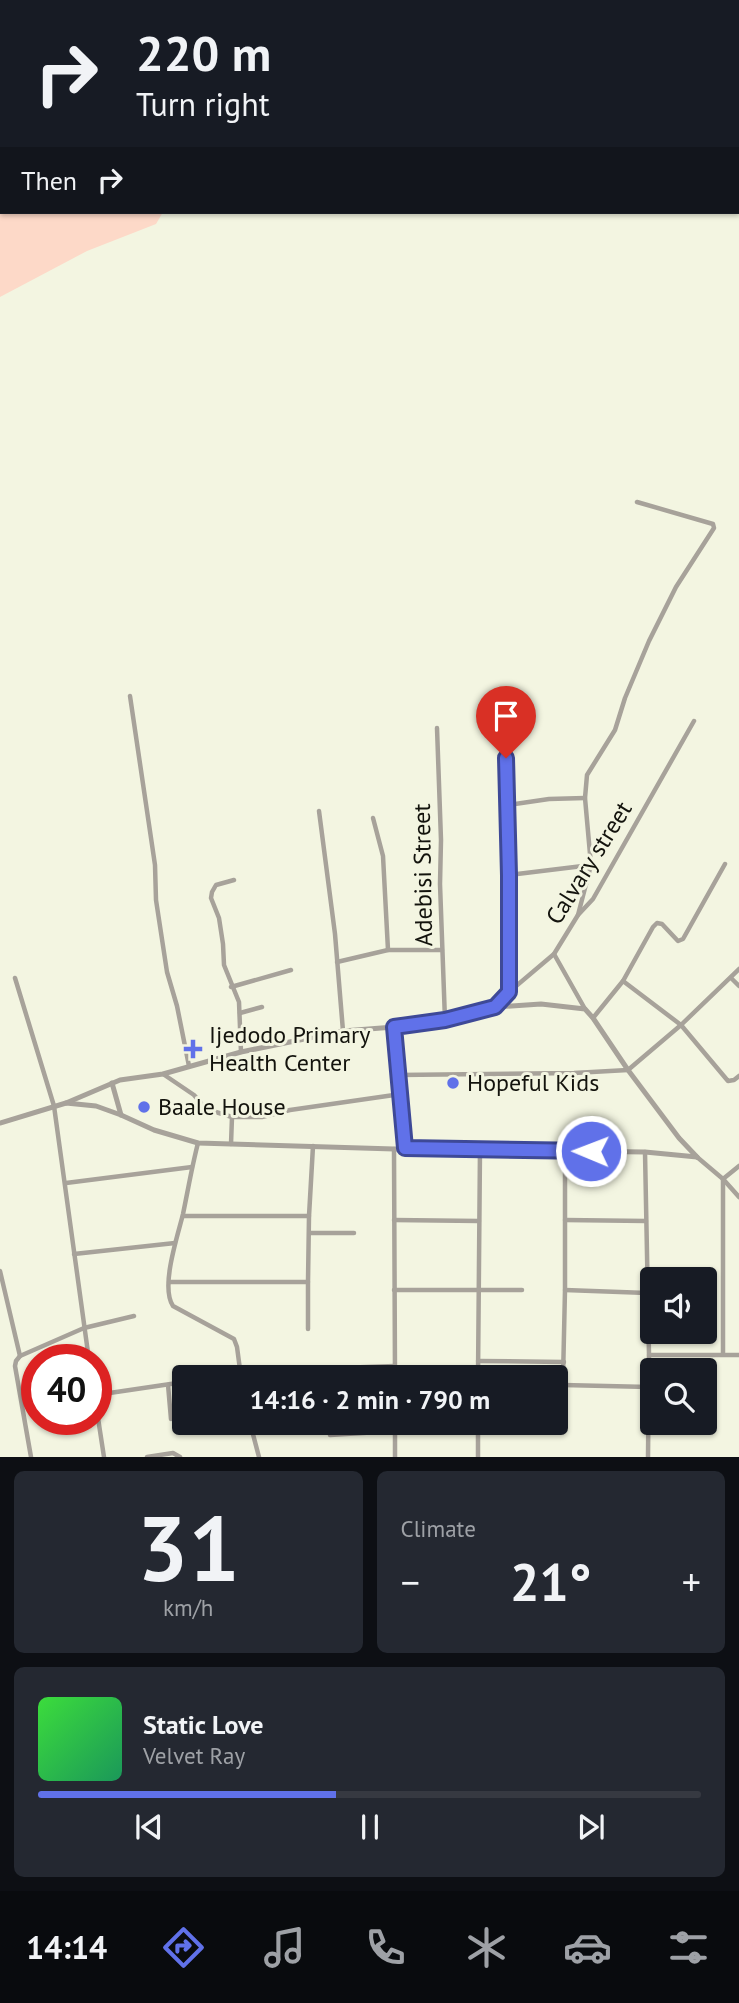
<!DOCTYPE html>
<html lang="en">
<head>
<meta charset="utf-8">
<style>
  :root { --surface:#171b24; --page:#242831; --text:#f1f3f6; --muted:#9ea1a6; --line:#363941; --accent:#6071e9 }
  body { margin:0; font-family:"PT Sans",sans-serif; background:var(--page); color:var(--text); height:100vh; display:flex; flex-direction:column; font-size:26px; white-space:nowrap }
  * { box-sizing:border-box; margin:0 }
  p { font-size:23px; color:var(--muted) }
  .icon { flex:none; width:38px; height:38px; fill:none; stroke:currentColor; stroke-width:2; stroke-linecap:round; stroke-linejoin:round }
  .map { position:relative; height:1457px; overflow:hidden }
  .details { display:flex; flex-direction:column; gap:14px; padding:14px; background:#0d0f14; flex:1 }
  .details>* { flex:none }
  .hud { position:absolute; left:0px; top:0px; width:740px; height:214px; box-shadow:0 2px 5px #0004; background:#171b24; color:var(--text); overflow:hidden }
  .buttons { position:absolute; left:640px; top:1267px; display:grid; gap:14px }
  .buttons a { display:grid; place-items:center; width:77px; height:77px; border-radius:7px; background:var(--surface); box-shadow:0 2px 5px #0004; font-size:35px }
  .speed { position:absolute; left:21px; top:1344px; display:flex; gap:14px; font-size:35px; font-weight:700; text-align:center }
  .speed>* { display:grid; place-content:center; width:91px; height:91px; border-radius:50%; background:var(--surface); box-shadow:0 2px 5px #0004; line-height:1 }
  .speed .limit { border:10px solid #d22; background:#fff; color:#111 }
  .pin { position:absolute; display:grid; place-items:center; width:60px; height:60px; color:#fff; margin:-72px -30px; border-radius:50% 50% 50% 0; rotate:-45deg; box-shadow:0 0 7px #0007 }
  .pin .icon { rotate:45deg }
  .me { position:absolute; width:77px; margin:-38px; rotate:271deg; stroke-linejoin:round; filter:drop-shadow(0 0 5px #0008) }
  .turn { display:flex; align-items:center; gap:24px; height:147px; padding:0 21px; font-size:32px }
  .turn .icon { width:91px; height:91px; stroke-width:2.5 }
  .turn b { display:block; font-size:49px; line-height:60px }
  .then { display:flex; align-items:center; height:66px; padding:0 21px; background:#0003; gap:14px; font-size:26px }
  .big { font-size:52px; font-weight:800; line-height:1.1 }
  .details .tile { flex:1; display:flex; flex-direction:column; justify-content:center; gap:10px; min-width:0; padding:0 24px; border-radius:10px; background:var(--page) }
  .details .dial { align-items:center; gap:0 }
  .dial b { font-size:91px; line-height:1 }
  .song { display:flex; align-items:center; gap:21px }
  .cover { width:84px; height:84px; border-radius:10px; background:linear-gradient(135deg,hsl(120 70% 55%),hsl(150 70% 35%)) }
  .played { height:7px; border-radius:4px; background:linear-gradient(90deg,var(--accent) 45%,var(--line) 45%) }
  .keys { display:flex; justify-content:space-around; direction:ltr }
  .heat { display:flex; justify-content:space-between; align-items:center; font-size:38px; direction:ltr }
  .details .tiles { flex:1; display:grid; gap:14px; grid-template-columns:1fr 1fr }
  .tile:last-child { grid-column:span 2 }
  .trip { position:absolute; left:172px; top:1365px; width:396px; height:70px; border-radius:7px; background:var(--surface); box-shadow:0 2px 5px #0004; font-weight:800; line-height:70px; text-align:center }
  .tab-bar { display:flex; height:112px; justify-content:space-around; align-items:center; background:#090b0e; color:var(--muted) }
  .tab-bar .icon { width:49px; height:49px }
  .tab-bar .active { color:var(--accent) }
  .tab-bar b { font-size:32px; color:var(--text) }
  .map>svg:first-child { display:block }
</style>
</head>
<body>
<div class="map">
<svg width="739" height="1457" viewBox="0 0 739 1457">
  <rect width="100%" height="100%" fill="#f3f5e1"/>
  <!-- green -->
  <path fill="#fdd9c8" d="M 0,0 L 86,0 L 86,2 L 2,2 L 2,212 L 163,212 L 156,224 L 87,251 L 0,297 Z"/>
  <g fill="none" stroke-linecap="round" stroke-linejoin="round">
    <!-- minor -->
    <g stroke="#a7a29a" stroke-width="4.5">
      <path d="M 0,93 L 2,93"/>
      <path d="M 0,165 L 2,166"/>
      <path d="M 130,696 L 155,865 L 156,900 L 167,972 L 177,1006 L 189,1066"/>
      <path d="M 503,711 L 509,875 L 509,991"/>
      <path d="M 437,728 L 441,840 L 440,884 L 445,1020"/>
      <path d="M 508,805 L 549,799 L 585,798"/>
      <path d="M 319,811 L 335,934 L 343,1031"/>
      <path d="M 373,818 L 383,856 L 388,950"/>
      <path d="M 509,875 L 591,865"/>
      <path d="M 234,880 L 216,885 L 212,892 L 211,898 L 219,918 L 223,944 L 224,965 L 239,1002 L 241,1052"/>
      <path d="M 578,915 L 591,865 L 585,798 L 587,775 L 615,730 L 625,698 L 649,641 L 676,587 L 714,528 L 713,524 L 637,502"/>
      <path d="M 554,954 L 585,1009"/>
      <path d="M 337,962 L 388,950 L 442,950"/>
      <path d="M 15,978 L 54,1106 L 89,1360"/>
      <path d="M 731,978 L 739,986"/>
      <path d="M 623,981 L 681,1025 L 728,1081 L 734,1080 L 739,1076"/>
      <path d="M 231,987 L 291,970"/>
      <path d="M 495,1007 L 509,992 L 554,954 L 578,915 L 593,899 L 694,721"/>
      <path d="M 240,1013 L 262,1007"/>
      <path d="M 593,1018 L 623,981 L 653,927 L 657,923 L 662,924 L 678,941 L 683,939 L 725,864"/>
      <path d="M 394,1027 L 405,1148"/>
      <path d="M 163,1074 L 194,1095 L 206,1109 L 232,1117 L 262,1117 L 290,1110 L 401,1094"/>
      <path d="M 398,1075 L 574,1073 L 628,1070 L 681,1025 L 739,969"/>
      <path d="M 198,1143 C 192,1166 188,1190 183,1214 C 178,1235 160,1287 173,1306 L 234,1339 L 237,1347 L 241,1377"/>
      <path d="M 231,1144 L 232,1117"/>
      <path d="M 394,1149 L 395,1377"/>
      <path d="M 645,1152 L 649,1355 L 648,1457"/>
      <path d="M 697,1157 L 723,1179 L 739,1197"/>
      <path d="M 66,1183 L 192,1167"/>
      <path d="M 183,1216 L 309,1216"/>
      <path d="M 394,1220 L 479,1221"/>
      <path d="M 565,1220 L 646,1221"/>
      <path d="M 310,1233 L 354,1233"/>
      <path d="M 74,1254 L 175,1243"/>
      <path d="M 0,1271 L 20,1356"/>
      <path d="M 169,1282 L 308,1282 L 309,1216 L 313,1146"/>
      <path d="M 308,1282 L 308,1329"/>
      <path d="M 394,1290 L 522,1290"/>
      <path d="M 565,1290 L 647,1293"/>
      <path d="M 723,1354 L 723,1179 L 739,1166"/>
      <path d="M 649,1355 L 739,1355"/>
      <path d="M 478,1361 L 564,1362"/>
      <path d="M 339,1368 L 395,1366"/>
      <path d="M 204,1377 L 240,1372"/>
      <path d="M 478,1377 L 480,1149"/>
      <path d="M 168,1385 L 171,1419"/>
      <path d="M 563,1385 L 649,1387"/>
      <path d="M 96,1395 L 184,1382"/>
      <path d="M 96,1405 L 104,1457"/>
      <path d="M 250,1423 L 259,1457"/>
      <path d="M 395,1423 L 395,1457"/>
      <path d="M 478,1423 L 478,1457"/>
      <path d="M 478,1428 L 553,1431 L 559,1429 L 562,1422 L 565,1290 L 565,1150"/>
      <path d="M 330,1435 L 395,1431"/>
      <path d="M 31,1457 L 15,1366 L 16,1361 L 20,1356 L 84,1328 L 134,1316"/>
      <path d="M 147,1457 L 173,1453 L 180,1457"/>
    </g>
    <!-- tertiary -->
    <g stroke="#a7a29a" stroke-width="5">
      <path d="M 112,1083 L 121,1115"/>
      <path d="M 66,1103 L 120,1080 L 163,1074 L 241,1052 L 343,1031 L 394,1027 L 445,1020 L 495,1007 L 541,1004 L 585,1009 L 593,1018 L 628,1070 L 679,1138 L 697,1157"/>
      <path d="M 0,1123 L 66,1103 L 96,1106 L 121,1115 L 154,1130 L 198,1143 L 394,1149 L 645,1152 L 697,1157"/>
    </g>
  </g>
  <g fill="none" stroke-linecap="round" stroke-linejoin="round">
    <!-- route casing -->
    <g stroke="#3e4997" stroke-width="18">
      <path id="route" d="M 506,758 L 509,875 L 509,992 L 495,1007 L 445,1020 L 394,1027 L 405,1148 L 591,1151"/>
    </g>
    <!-- route -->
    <use href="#route" stroke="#6071e9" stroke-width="12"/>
  </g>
  <!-- markers -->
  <g fill="#6071e9" stroke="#f3f5e1" stroke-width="2.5">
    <path d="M189.5 1038.5h7v7h7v7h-7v7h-7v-7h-7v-7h7z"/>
    <circle cx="453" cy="1083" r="7"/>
    <circle cx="144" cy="1107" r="7"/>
  </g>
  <g text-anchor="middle" stroke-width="6" stroke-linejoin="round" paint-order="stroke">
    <!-- street labels -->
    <g font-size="24" fill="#13130d" stroke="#f3f5e1">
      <text transform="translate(589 863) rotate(-58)" y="8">Calvary street</text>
      <text transform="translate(423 875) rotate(-91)" y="8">Adebisi Street</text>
    </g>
    <!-- poi labels -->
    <g font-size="24" fill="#13130d" stroke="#f3f5e1" text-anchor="start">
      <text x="209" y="1043">Ijedodo Primary<tspan x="209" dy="28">Health Center</tspan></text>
      <text x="467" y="1091">Hopeful Kids</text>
      <text x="158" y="1115">Baale House</text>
    </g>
  </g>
</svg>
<div class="buttons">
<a><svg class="icon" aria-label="sound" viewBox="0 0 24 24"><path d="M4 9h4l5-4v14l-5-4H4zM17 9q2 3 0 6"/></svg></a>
<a><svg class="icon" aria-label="search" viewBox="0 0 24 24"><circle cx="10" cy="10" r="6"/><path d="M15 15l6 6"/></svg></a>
</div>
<div class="speed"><div class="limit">40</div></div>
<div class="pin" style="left:506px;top:758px;background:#d93025"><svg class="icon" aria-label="arrive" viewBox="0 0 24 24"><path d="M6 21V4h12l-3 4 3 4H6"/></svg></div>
<svg class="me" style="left:591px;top:1151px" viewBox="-20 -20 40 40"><circle r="17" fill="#6071e9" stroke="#fff" stroke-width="3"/><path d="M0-11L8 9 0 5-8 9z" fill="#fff"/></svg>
<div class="trip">14:16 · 2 min · 790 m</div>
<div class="hud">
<div class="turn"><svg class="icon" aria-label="right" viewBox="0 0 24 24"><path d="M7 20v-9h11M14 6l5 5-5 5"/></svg><div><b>220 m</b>Turn right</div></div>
<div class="then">Then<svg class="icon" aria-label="right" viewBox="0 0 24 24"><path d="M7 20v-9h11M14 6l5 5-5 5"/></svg></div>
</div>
</div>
<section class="details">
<div class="tiles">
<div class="tile dial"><b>31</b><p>km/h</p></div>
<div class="tile"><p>Climate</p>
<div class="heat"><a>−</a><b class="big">21°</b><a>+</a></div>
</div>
<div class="tile">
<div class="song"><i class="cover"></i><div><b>Static Love</b><p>Velvet Ray</p></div></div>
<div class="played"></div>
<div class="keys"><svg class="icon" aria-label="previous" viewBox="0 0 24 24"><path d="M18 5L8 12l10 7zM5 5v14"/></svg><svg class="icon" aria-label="pause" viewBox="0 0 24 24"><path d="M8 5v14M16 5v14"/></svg><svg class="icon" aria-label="next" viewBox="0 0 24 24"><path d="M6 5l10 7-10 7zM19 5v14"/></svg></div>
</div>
</div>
</section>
<nav class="tab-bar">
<b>14:14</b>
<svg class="icon active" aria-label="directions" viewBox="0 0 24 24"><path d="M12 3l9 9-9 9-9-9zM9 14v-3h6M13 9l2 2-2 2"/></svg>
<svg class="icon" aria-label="music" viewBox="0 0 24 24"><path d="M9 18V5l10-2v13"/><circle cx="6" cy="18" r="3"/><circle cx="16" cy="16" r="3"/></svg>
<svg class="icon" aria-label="phone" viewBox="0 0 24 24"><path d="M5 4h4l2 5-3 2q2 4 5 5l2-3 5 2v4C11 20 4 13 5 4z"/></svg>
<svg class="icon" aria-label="climate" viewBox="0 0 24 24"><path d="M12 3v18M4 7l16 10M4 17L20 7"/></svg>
<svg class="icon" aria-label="car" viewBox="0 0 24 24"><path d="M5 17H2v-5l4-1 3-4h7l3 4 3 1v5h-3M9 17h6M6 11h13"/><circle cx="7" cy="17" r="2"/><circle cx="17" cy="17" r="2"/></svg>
<svg class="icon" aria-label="filters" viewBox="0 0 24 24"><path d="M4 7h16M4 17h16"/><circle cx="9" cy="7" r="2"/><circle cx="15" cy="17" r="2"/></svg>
</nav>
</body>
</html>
